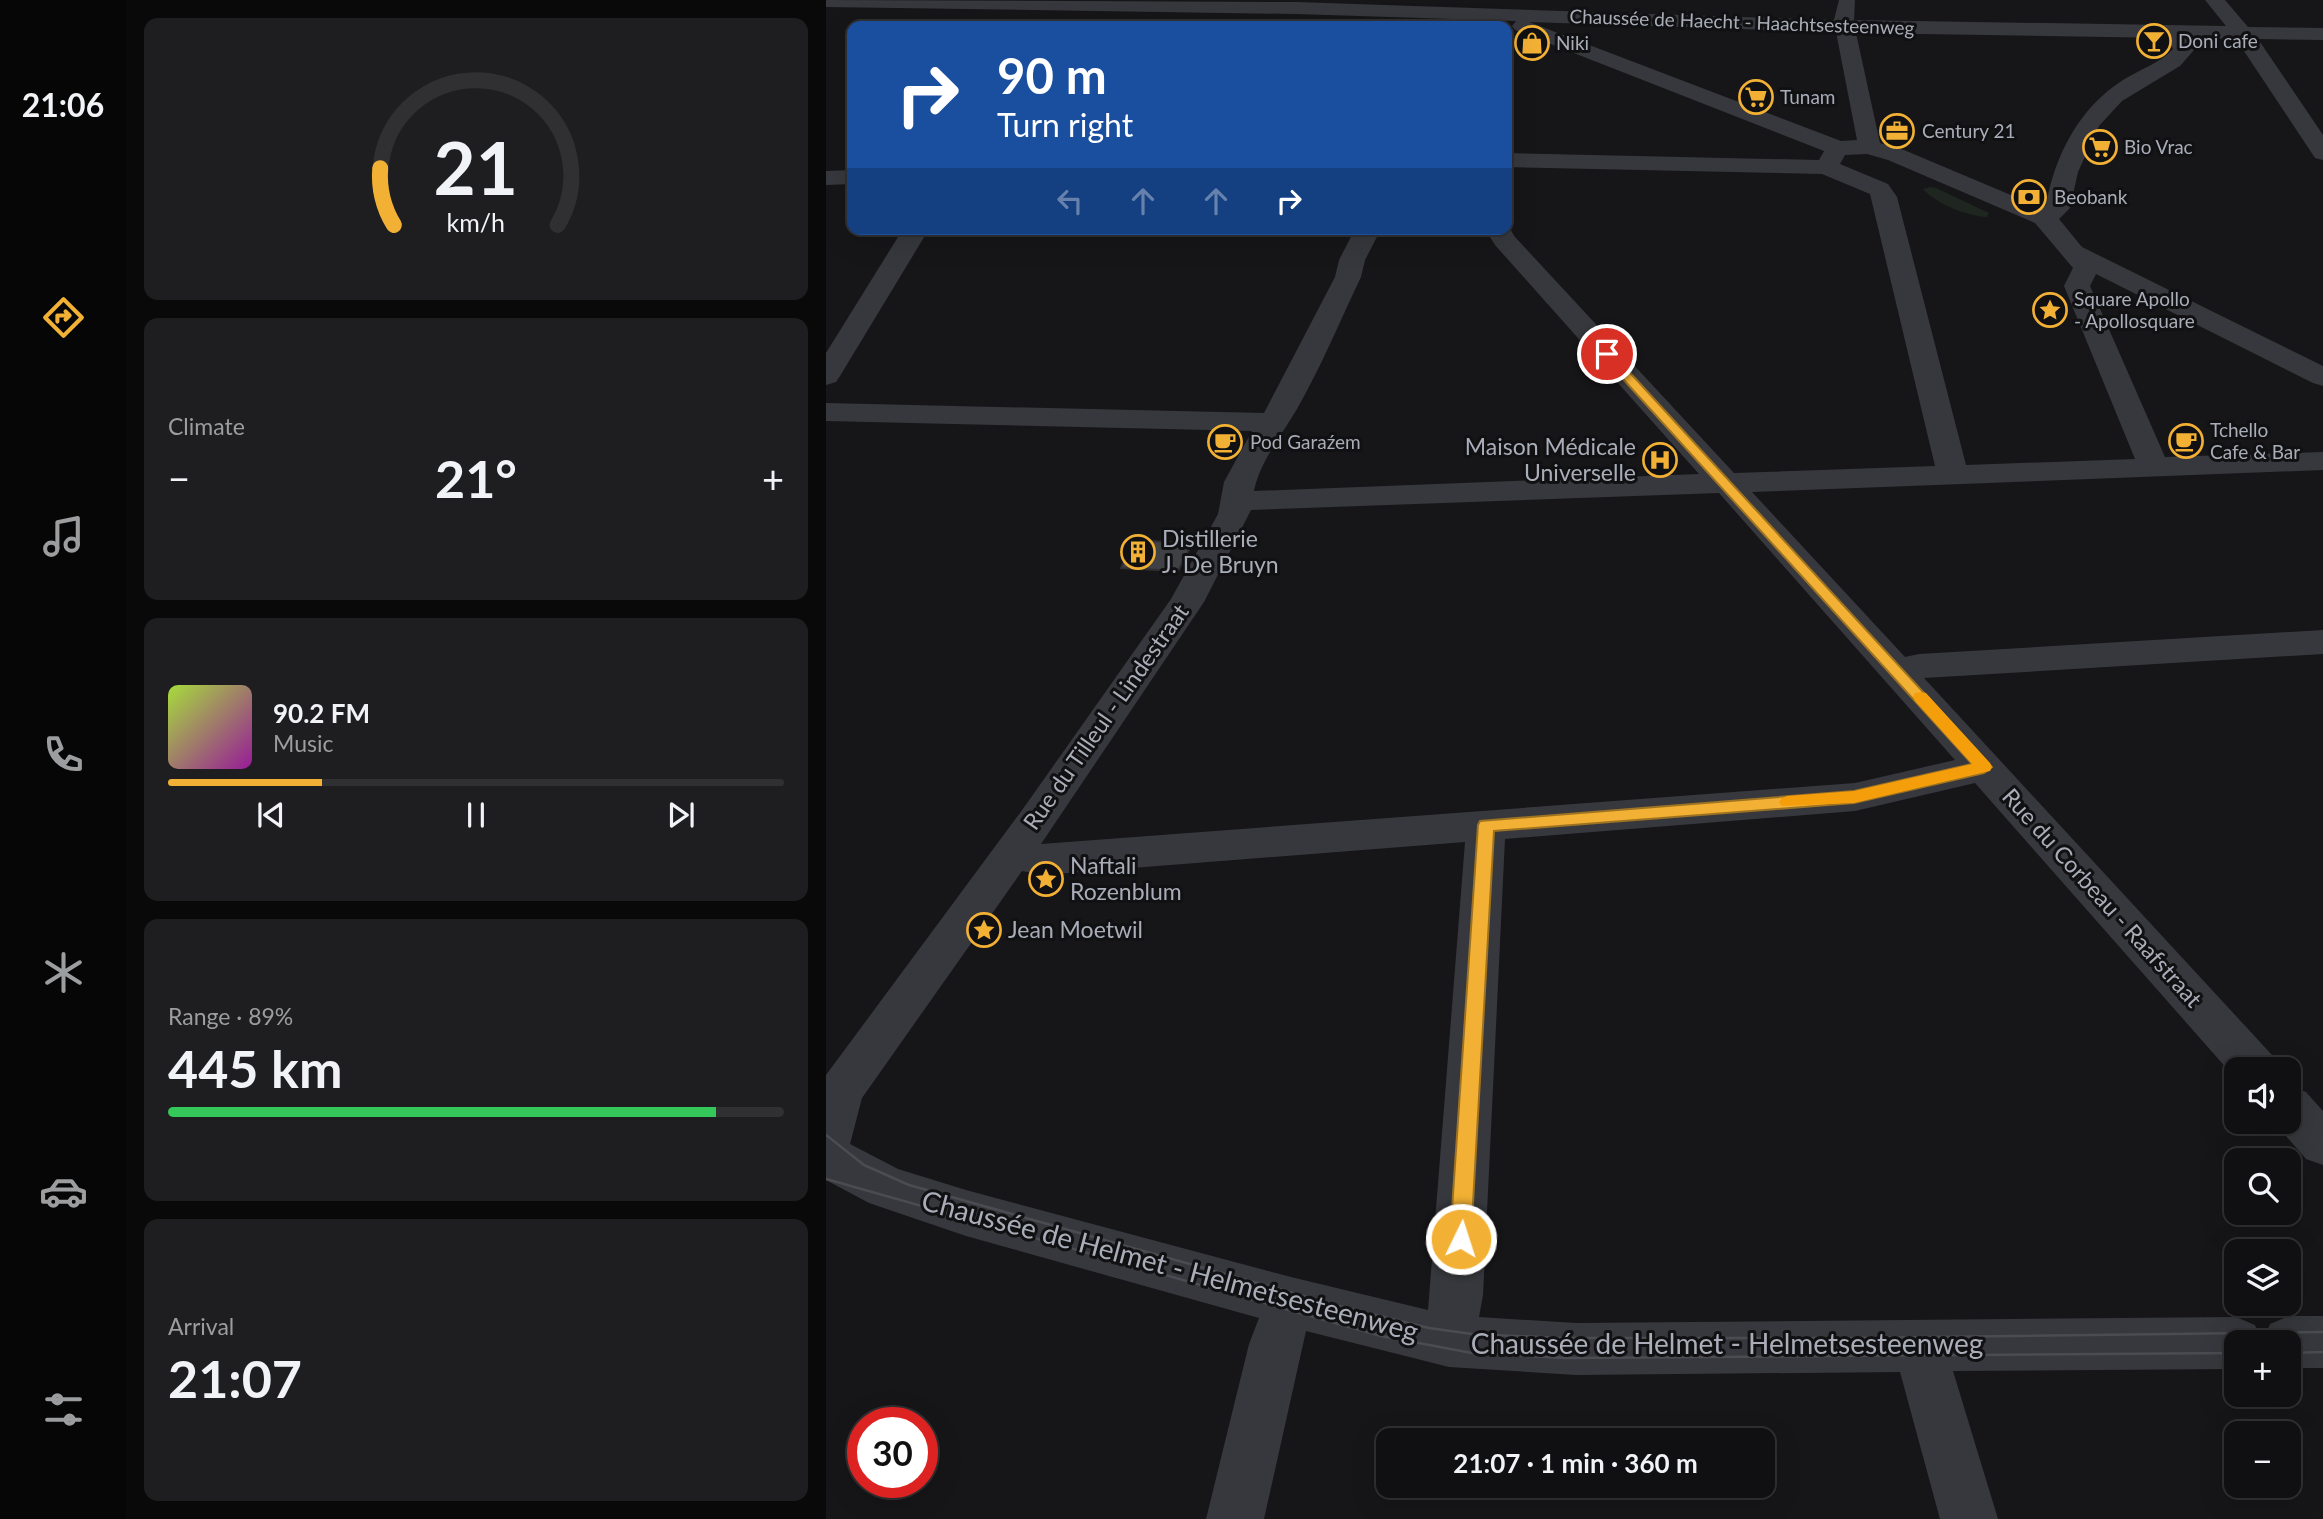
<!DOCTYPE html>
<html lang="en">
<head>
<meta charset="utf-8">
<style>
  :root { --surface:#101012; --page:#1e1e20; --text:#f1f3f6; --muted:#9c9d9f; --line:#303032; --accent:#f2b134 }
  body { margin:0; font-family:Lato,sans-serif; background:var(--page); color:var(--text); height:100vh; display:flex; flex-direction:column; font-size:26px; white-space:nowrap }
  * { box-sizing:border-box; margin:0 }
  p { font-size:23px; color:var(--muted) }
  .icon { flex:none; width:38px; height:38px; fill:none; stroke:currentColor; stroke-width:2; stroke-linecap:round; stroke-linejoin:round }
  .map { position:relative; flex:1; overflow:hidden }
  .sheet { display:flex; flex-direction:column; gap:18px; padding:18px; background:#09090a; width:700px }
  .sheet>* { flex:none }
  .guide { position:absolute; left:21px; top:21px; width:665px; height:214px; border-radius:14px; box-shadow:0 7px 28px #0002,0 0 0 2px var(--line); background:#1a4fa0; color:#fff; overflow:hidden }
  .tools { position:absolute; left:1398px; top:1057px; display:grid; gap:14px }
  .tools a { display:grid; place-items:center; width:77px; height:77px; border-radius:14px; background:var(--surface); box-shadow:0 7px 28px #0002,0 0 0 2px var(--line); font-size:35px }
  .speed { position:absolute; left:21px; top:1407px; display:flex; gap:14px; font-size:35px; font-weight:700; text-align:center }
  .speed>* { display:grid; place-content:center; width:91px; height:91px; border-radius:50%; background:var(--surface); box-shadow:0 7px 28px #0002,0 0 0 2px var(--line); line-height:1 }
  .speed .limit { border:10px solid #d22; background:#fff; color:#111 }
  .pin { position:absolute; display:grid; place-items:center; width:60px; height:60px; color:#fff; margin:-30px; border:4px solid #fff; border-radius:50%; box-shadow:0 2px 7px #0007 }
  .me { position:absolute; width:77px; margin:-38px; rotate:4deg; stroke-linejoin:round; filter:drop-shadow(0 0 5px #0008) }
  .turn { display:flex; align-items:center; gap:24px; height:147px; padding:0 35px; font-size:32px }
  .turn .icon { width:91px; height:91px; stroke-width:2.5 }
  .turn b { display:block; font-size:49px; line-height:60px }
  .lanes { display:flex; align-items:center; height:66px; padding:0 35px; background:#0003; justify-content:center; gap:35px; direction:ltr }
  .lanes .off { opacity:.35 }
  .big { font-size:52px; font-weight:700; line-height:1.1 }
  .sheet .tile { flex:1; display:flex; flex-direction:column; justify-content:center; gap:10px; min-width:0; padding:0 24px; border-radius:14px; background:var(--page) }
  .sheet .dial { align-items:center; gap:0 }
  .dial svg { height:182px; overflow:visible; fill:none; stroke:var(--line); stroke-width:7; stroke-linecap:round; text-anchor:middle }
  .dial text { fill:var(--text); stroke:none }
  .song { display:flex; align-items:center; gap:21px }
  .cover { width:84px; height:84px; border-radius:10px; background:linear-gradient(135deg,hsl(80 70% 55%),hsl(300 70% 35%)) }
  .played { height:7px; border-radius:4px; background:linear-gradient(90deg,var(--accent) 25%,var(--line) 25%) }
  .keys { display:flex; justify-content:space-around; direction:ltr }
  .heat { display:flex; justify-content:space-between; align-items:center; font-size:38px; direction:ltr }
  .charge { height:10px; border-radius:5px; background:linear-gradient(90deg,#34c759 89%,var(--line) 0) }
  .trip { position:absolute; left:550px; top:1428px; width:399px; height:70px; border-radius:14px; background:var(--surface); box-shadow:0 7px 28px #0002,0 0 0 2px var(--line); font-weight:700; line-height:70px; text-align:center }
  main { display:flex; flex:1; min-height:0 }
  .tabs { display:flex; flex-direction:column; width:126px; justify-content:space-around; align-items:center; background:#060607; color:var(--muted) }
  .tabs .icon { width:49px; height:49px }
  .tabs .selected { color:var(--accent) }
  .tabs b { font-size:32px; color:var(--text) }
  .map>svg:first-child { display:block }
</style>
</head>
<body>
<main>
<nav class="tabs">
<b>21:06</b>
<svg class="icon selected" aria-label="directions" viewBox="0 0 24 24"><path d="M12 3l9 9-9 9-9-9zM9 14v-3h6M13 9l2 2-2 2"/></svg>
<svg class="icon" aria-label="music" viewBox="0 0 24 24"><path d="M9 18V5l10-2v13"/><circle cx="6" cy="18" r="3"/><circle cx="16" cy="16" r="3"/></svg>
<svg class="icon" aria-label="phone" viewBox="0 0 24 24"><path d="M5 4h4l2 5-3 2q2 4 5 5l2-3 5 2v4C11 20 4 13 5 4z"/></svg>
<svg class="icon" aria-label="climate" viewBox="0 0 24 24"><path d="M12 3v18M4 7l16 10M4 17L20 7"/></svg>
<svg class="icon" aria-label="car" viewBox="0 0 24 24"><path d="M5 17H2v-5l4-1 3-4h7l3 4 3 1v5h-3M9 17h6M6 11h13"/><circle cx="7" cy="17" r="2"/><circle cx="17" cy="17" r="2"/></svg>
<svg class="icon" aria-label="filters" viewBox="0 0 24 24"><path d="M4 7h16M4 17h16"/><circle cx="9" cy="7" r="2"/><circle cx="15" cy="17" r="2"/></svg>
</nav>
<section class="sheet">
<div class="tile dial"><svg viewBox="0 0 100 80">
<path d="M14 69A42 42 0 1 1 86 69"/>
<path d="M14 69A42 42 0 0 1 8 44" stroke="#f2b134"/>
<text x="50" y="56" font-size="32" font-weight="700">21</text>
<text x="50" y="72" font-size="11">km/h</text>
</svg></div>
<div class="tile"><p>Climate</p>
<div class="heat"><a>−</a><b class="big">21°</b><a>+</a></div>
</div>
<div class="tile">
<div class="song"><i class="cover"></i><div><b>90.2 FM</b><p>Music</p></div></div>
<div class="played"></div>
<div class="keys"><svg class="icon" aria-label="previous" viewBox="0 0 24 24"><path d="M18 5L8 12l10 7zM5 5v14"/></svg><svg class="icon" aria-label="pause" viewBox="0 0 24 24"><path d="M8 5v14M16 5v14"/></svg><svg class="icon" aria-label="next" viewBox="0 0 24 24"><path d="M6 5l10 7-10 7zM19 5v14"/></svg></div>
</div>
<div class="tile"><p>Range · 89%</p><b class="big">445 km</b><div class="charge"></div></div>
<div class="tile"><p>Arrival</p><b class="big">21:07</b></div>
</section>
<div class="map">
<svg width="1497" height="1519" viewBox="0 0 1497 1519">
  <rect width="100%" height="100%" fill="#161618"/>
  <!-- green -->
  <path fill="#1e261f" d="M 1104,187 L 1110,188 L 1163,213 L 1161,217 C 1140,216 1111,204 1097,189 Z"/>
  <!-- building -->
  <path fill="#404145" stroke="#303034" stroke-width="2" d="M 308,540 L 326,541 L 366,544 L 352,571 L 295,568 Z"/>
  <g fill="none" stroke-linecap="round" stroke-linejoin="round">
    <!-- minor -->
    <g fill="#37383d" fill-rule="evenodd">
      <path d="M 0,0 L 470,2 L 1008,20 L 1013,0 L 1029,0 L 1028,20 L 1400,26 L 1379,0 L 1399,0 L 1422,27 L 1497,28 L 1497,40 L 1432,39 L 1497,135 L 1497,160 L 1489,158 L 1410,39 L 1362,38 L 1368,50 L 1354,66 L 1296,101 L 1273,126 L 1252,172 L 1244,208 L 1233,219 L 1256,247 L 1497,366 L 1497,386 L 1487,383 L 1270,274 L 1264,286 L 1339,457 L 1497,452 L 1497,470 L 926,492 L 1079,657 L 1093,654 L 1497,630 L 1497,654 L 1098,678 L 1446,1055 L 1453,1069 L 1410,1069 L 1410,1079 L 1149,783 L 1029,811 L 679,839 L 657,1295 L 653,1317 L 750,1323 L 1410,1317 L 1429,1325 L 1436,1342 L 1410,1342 L 1410,1369 L 1127,1371 L 1172,1519 L 1114,1519 L 1074,1372 L 750,1375 L 623,1367 L 480,1331 L 438,1519 L 380,1519 L 423,1344 L 433,1318 L 140,1236 L 43,1203 L 0,1180 L 0,1075 L 199,806 L 345,599 L 392,514 L 398,482 L 426,431 L 0,421 L 0,403 L 438,413 L 509,277 L 513,260 L 529,229 L 555,229 L 539,260 L 535,277 C 514,321 495,367 471,409 C 456,435 434,461 428,491 L 873,474 L 669,245 L 659,229 L 681,229 L 681,224 L 689,237 L 908,473 L 1109,466 L 1044,194 L 996,174 L 681,167 L 681,153 L 993,160 L 998,151 L 689,30 L 686,26 L 690,21 L 470,14 L 0,7 ZM 703,22 L 1010,32 L 1031,140 L 1015,141 ZM 1030,33 L 1342,38 L 1347,49 C 1333,64 1314,69 1297,80 C 1253,108 1229,155 1220,205 L 1216,208 L 1078,150 L 1054,143 ZM 1041,154 L 1062,160 L 1209,223 L 1247,268 L 1238,286 L 1309,459 L 1140,465 L 1071,197 L 1062,184 L 1014,164 L 1019,155 ZM 893,493 L 1129,760 L 1029,783 L 215,844 L 378,602 L 425,510 ZM 639,842 L 602,1310 L 465,1277 L 140,1190 L 72,1169 L 24,1144 L 36,1098 L 196,871 L 217,875 Z"/>
      <path d="M 26,170 L 26,184 L 0,185 L 0,171 Z"/>
      <path d="M 77,229 L 103,229 L 14,376 L 10,382 L 0,385 L 0,353 Z"/>
      <path d="M 1463,1086 L 1480,1092 L 1497,1111 L 1497,1165 L 1480,1159 L 1448,1122 L 1463,1122 Z"/>
      <path d="M 1463,1316 L 1497,1316 L 1497,1368 L 1463,1368 L 1463,1342 L 1437,1342 L 1444,1324 Z"/>
    </g>
    <!-- tram -->
    <g stroke="#4a4c52" stroke-width="2.5">
      <path d="M 0,1135 L 38,1165 L 83,1185 L 513,1306 L 603,1328 L 646,1334 L 736,1338 L 1024,1338 L 1497,1332"/>
      <path d="M 0,1179 L 555,1336 L 646,1353 L 740,1358 L 1410,1353"/>
      <path d="M 1463,1353 L 1497,1352"/>
    </g>
  </g>
  <!-- route -->
  <path fill="#f2b134" stroke="#9d7322" stroke-width="2" d="M 781,351 L 785,352 L 1166,767 L 1158,773 L 1028,803 L 668,831 L 645,1239 L 642,1246 L 635,1249 L 628,1246 L 624,1239 L 652,825 L 654,821 L 1028,791 L 1146,764 L 777,357 L 777,352 Z"/>
  <!-- slow -->
  <path fill="#f59e0b" d="M 1095,692 L 1100,693 L 1164,763 L 1166,767 L 1164,771 L 1028,803 L 956,806 L 953,802 L 956,798 L 961,796 L 1028,791 L 1146,764 L 1089,701 L 1087,697 L 1089,693 Z"/>
  <!-- icons -->
  <defs>
    <g id="bar-ring" transform="scale(1.75)"><circle r="9.5" fill="#111113" stroke="#f2b134" stroke-width="1.5"/><path d="M-6-5H6L.8 .8V4.5H3.5V6h-7V4.5H-.8V.8Z" fill="#f2b134"/></g>
    <g id="shop-ring" transform="scale(1.75)"><circle r="9.5" fill="#111113" stroke="#f2b134" stroke-width="1.5"/><path d="M-5-2.5h2.3a2.7 3.5 0 0 1 5.4 0H5L5.5 6h-11ZM-1.5-2.5h3a1.5 2.3 0 0 0-3 0Z" fill="#f2b134"/></g>
    <g id="supermarket-ring" transform="scale(1.75)"><circle r="9.5" fill="#111113" stroke="#f2b134" stroke-width="1.5"/><path d="M-6-5.5h2.5l.6 2H6L4.5 2H-2.5L-4.4-4H-6ZM-1.5 3.2a1.3 1.3 0 1 0 .1 0ZM3 3.2a1.3 1.3 0 1 0 .1 0Z" fill="#f2b134"/></g>
    <g id="office-ring" transform="scale(1.75)"><circle r="9.5" fill="#111113" stroke="#f2b134" stroke-width="1.5"/><path d="M-6-3h4V-5.5h4V-3h4V5H-6ZM-1-4.5V-3h2v-1.5ZM-6 0V1H6V0Z" fill="#f2b134"/></g>
    <g id="bank-ring" transform="scale(1.75)"><circle r="9.5" fill="#111113" stroke="#f2b134" stroke-width="1.5"/><path d="M-6-4H6V4H-6ZM0-2.3a2.3 2.3 0 1 0 0 4.6a2.3 2.3 0 1 0 0-4.6Z" fill="#f2b134"/></g>
    <g id="sight-ring" transform="scale(1.75)"><circle r="9.5" fill="#111113" stroke="#f2b134" stroke-width="1.5"/><path d="M0-6L1.8-2.2L6-1.7L2.9 1.2L3.7 5.4L0 3.3L-3.7 5.4L-2.9 1.2L-6-1.7L-1.8-2.2Z" fill="#f2b134"/></g>
    <g id="cafe-ring" transform="scale(1.75)"><circle r="9.5" fill="#111113" stroke="#f2b134" stroke-width="1.5"/><path d="M-5.5-4.5H6V0H3Q3 3.5 0 3.5H-2.5Q-5.5 3.5-5.5 0ZM3-3.2v2h1.7v-2ZM-6 4.5H4V6H-6Z" fill="#f2b134"/></g>
    <g id="hospital-ring" transform="scale(1.75)"><circle r="9.5" fill="#111113" stroke="#f2b134" stroke-width="1.5"/><path d="M-5-5h3v3.5h4V-5h3V5h-3V1.5h-4V5h-3Z" fill="#f2b134"/></g>
    <g id="building-ring" transform="scale(1.75)"><circle r="9.5" fill="#111113" stroke="#f2b134" stroke-width="1.5"/><path d="M-4-6H4V6H1V3H-1V6H-4ZM-2.5-4.3h1.7v1.8h-1.7ZM.8-4.3h1.7v1.8H.8ZM-2.5-1h1.7V.8h-1.7ZM.8-1h1.7V.8H.8Z" fill="#f2b134"/></g>
  </defs>
  <g fill-rule="evenodd">
    <use href="#bar-ring" x="1328" y="41"/>
    <use href="#shop-ring" x="706" y="43"/>
    <use href="#supermarket-ring" x="930" y="97"/>
    <use href="#office-ring" x="1071" y="131"/>
    <use href="#supermarket-ring" x="1274" y="147"/>
    <use href="#bank-ring" x="1203" y="197"/>
    <use href="#sight-ring" x="1224" y="310"/>
    <use href="#cafe-ring" x="1360" y="441"/>
    <use href="#cafe-ring" x="399" y="442"/>
    <use href="#hospital-ring" x="834" y="460"/>
    <use href="#building-ring" x="312" y="552"/>
    <use href="#sight-ring" x="220" y="879"/>
    <use href="#sight-ring" x="158" y="930"/>
  </g>
  <g text-anchor="middle" stroke-width="6" stroke-linejoin="round" paint-order="stroke">
    <!-- far-street labels -->
    <g font-size="19" fill="#a8adb8" stroke="#111113">
      <text transform="translate(916 22) rotate(2)" y="7">Chaussée de Haecht - Haachtsesteenweg</text>
    </g>
    <!-- far-poi labels -->
    <g font-size="19" fill="#a8adb8" stroke="#111113" text-anchor="start">
      <text x="1352" y="48">Doni cafe</text>
      <text x="730" y="50">Niki</text>
      <text x="954" y="104">Tunam</text>
      <text x="1096" y="138">Century 21</text>
      <text x="1298" y="154">Bio Vrac</text>
      <text x="1228" y="204">Beobank</text>
      <text x="1248" y="306">Square Apollo<tspan x="1248" dy="22">- Apollosquare</tspan></text>
      <text x="1384" y="437">Tchello<tspan x="1384" dy="22">Cafe &amp; Bar</tspan></text>
      <text x="424" y="449">Pod Garaźem</text>
    </g>
    <!-- poi labels -->
    <g font-size="23" fill="#a8adb8" stroke="#111113" text-anchor="start">
      <text x="810" y="455" text-anchor="end">Maison Médicale<tspan x="810" dy="26">Universelle</tspan></text>
      <text x="336" y="547">Distillerie<tspan x="336" dy="26">J. De Bruyn</tspan></text>
      <text x="244" y="874">Naftali<tspan x="244" dy="26">Rozenblum</tspan></text>
      <text x="182" y="938">Jean Moetwil</text>
    </g>
    <!-- street labels -->
    <g font-size="23" fill="#a8adb8" stroke="#111113">
      <text transform="translate(280 717) rotate(-55)" y="8">Rue du Tilleul - Lindestraat</text>
      <text transform="translate(1276 898) rotate(48)" y="8">Rue du Corbeau - Raafstraat</text>
    </g>
    <!-- near-street labels -->
    <g font-size="28" fill="#a8adb8" stroke="#111113">
      <text transform="translate(344 1266) rotate(15)" y="10">Chaussée de Helmet - Helmetsesteenweg</text>
      <text x="901" y="1354">Chaussée de Helmet - Helmetsesteenweg</text>
    </g>
  </g>
</svg>
<div class="tools">
<a><svg class="icon" aria-label="sound" viewBox="0 0 24 24"><path d="M4 9h4l5-4v14l-5-4H4zM17 9q2 3 0 6"/></svg></a>
<a><svg class="icon" aria-label="search" viewBox="0 0 24 24"><circle cx="10" cy="10" r="6"/><path d="M15 15l6 6"/></svg></a>
<a><svg class="icon" aria-label="layers" viewBox="0 0 24 24"><path d="M12 4l9 5-9 5-9-5zM3 14l9 5 9-5"/></svg></a>
<a>+</a>
<a>−</a>
</div>
<div class="speed"><div class="limit">30</div></div>
<div class="pin" style="left:781px;top:354px;background:#d93025"><svg class="icon" aria-label="arrive" viewBox="0 0 24 24"><path d="M6 21V4h12l-3 4 3 4H6"/></svg></div>
<svg class="me" style="left:635px;top:1239px" viewBox="-20 -20 40 40"><circle r="17" fill="#f2b134" stroke="#fff" stroke-width="3"/><path d="M0-11L8 9 0 5-8 9z" fill="#fff"/></svg>
<div class="trip">21:07 · 1 min · 360 m</div>
<div class="guide">
<div class="turn"><svg class="icon" aria-label="right" viewBox="0 0 24 24"><path d="M7 20v-9h11M14 6l5 5-5 5"/></svg><div><b>90 m</b>Turn right</div></div>
<div class="lanes"><svg class="icon off" aria-label="left" viewBox="0 0 24 24"><path d="M17 20v-9H6M10 6l-5 5 5 5"/></svg><svg class="icon off" aria-label="ahead" viewBox="0 0 24 24"><path d="M12 20V5M6 11l6-6 6 6"/></svg><svg class="icon off" aria-label="ahead" viewBox="0 0 24 24"><path d="M12 20V5M6 11l6-6 6 6"/></svg><svg class="icon" aria-label="right" viewBox="0 0 24 24"><path d="M7 20v-9h11M14 6l5 5-5 5"/></svg></div>
</div>
</div>
</main>
</body>
</html>
